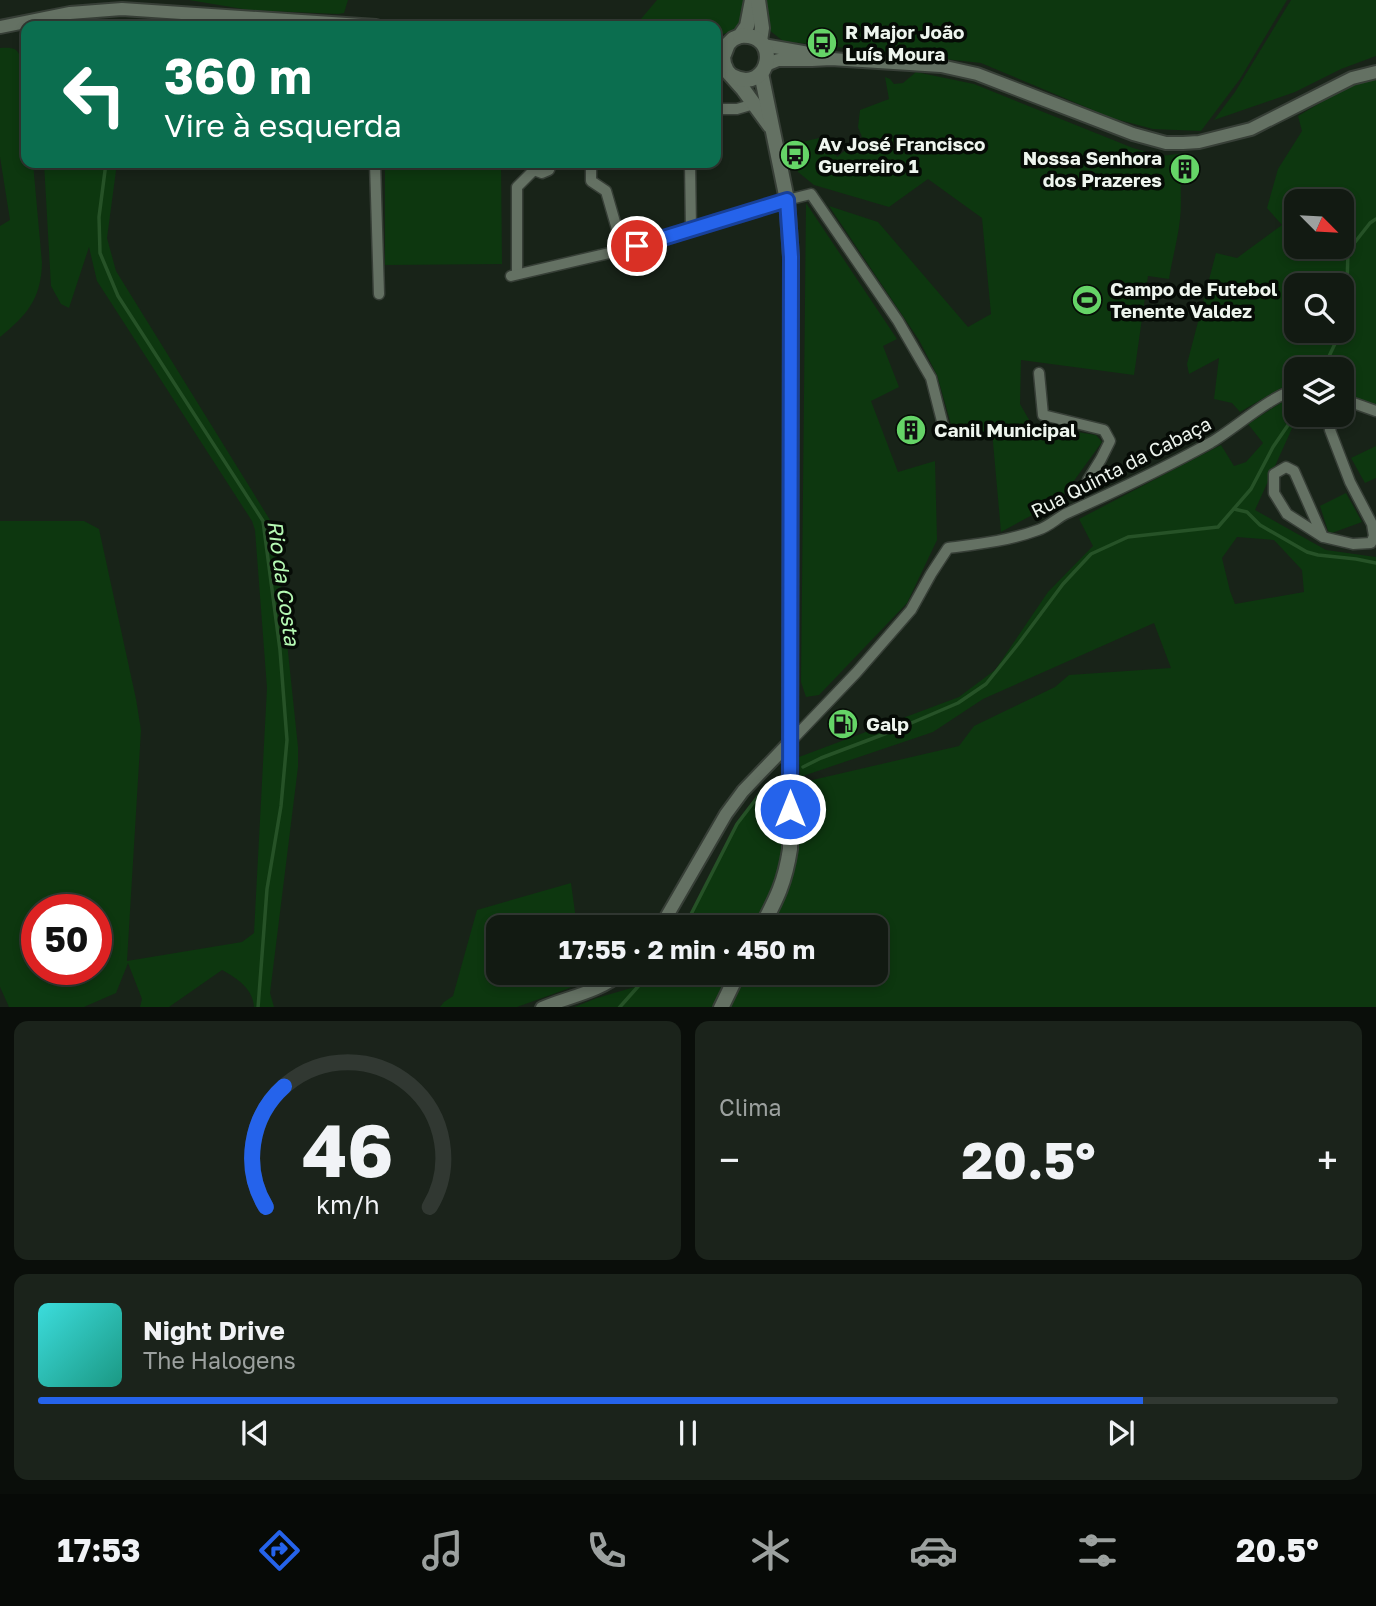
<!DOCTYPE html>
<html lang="pt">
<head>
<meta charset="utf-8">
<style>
  :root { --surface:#121a12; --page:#1b231b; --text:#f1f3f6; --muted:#9ca19f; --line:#313832; --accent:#2563eb }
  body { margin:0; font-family:"Golos Text",sans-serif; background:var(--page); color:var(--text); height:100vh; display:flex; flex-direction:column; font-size:26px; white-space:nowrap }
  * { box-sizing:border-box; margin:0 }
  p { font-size:23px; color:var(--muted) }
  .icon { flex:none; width:38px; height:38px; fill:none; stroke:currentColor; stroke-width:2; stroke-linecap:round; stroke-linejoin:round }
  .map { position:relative; height:1007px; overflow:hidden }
  .panel { display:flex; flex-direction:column; gap:14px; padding:14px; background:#0a0e0a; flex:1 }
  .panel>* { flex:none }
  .hud { position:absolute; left:21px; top:21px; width:700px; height:147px; border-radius:14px; box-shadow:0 4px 10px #0003,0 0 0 2px var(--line); background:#0b6e4f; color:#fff; overflow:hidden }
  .needle { width:46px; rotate:114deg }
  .fabs { position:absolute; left:1284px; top:189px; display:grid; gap:14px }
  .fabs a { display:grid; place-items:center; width:70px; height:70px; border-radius:14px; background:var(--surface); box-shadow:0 4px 10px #0003,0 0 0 2px var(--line); font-size:35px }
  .speed { position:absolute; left:21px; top:894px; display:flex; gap:14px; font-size:35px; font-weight:700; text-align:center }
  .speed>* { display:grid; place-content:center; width:91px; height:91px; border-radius:50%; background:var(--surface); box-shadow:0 4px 10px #0003,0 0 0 2px var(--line); line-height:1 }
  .speed .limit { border:10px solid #d22; background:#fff; color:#111 }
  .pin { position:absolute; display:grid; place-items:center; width:60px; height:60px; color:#fff; margin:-30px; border:4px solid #fff; border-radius:50%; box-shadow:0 2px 7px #0007 }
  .me { position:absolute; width:77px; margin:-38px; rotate:0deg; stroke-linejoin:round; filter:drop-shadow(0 0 5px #0008) }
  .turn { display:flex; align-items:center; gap:24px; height:147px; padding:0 28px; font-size:32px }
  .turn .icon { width:91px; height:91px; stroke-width:2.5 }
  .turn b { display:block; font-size:49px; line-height:60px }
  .big { font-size:52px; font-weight:700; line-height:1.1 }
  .panel .tile { flex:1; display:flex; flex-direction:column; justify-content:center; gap:10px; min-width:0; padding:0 24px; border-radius:14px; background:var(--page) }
  .panel .dial { align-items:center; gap:0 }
  .dial svg { height:182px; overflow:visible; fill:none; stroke:var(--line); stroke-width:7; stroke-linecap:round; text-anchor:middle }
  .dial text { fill:var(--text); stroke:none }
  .song { display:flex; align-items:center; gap:21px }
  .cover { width:84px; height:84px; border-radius:10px; background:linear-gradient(135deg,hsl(180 70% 55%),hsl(170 70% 35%)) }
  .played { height:7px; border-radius:4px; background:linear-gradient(90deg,var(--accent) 85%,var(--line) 85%) }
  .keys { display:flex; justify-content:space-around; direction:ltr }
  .heat { display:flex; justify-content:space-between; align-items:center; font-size:38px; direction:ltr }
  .panel .tiles { flex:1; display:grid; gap:14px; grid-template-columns:1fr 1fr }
  .tile:last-child { grid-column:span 2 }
  .trip { position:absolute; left:486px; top:915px; width:402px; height:70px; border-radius:14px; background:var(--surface); box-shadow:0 4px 10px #0003,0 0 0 2px var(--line); font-weight:700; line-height:70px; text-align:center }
  .tabs { display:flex; height:112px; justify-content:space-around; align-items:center; background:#070a07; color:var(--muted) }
  .tabs .icon { width:49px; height:49px }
  .tabs .active { color:var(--accent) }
  .tabs b { font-size:32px; color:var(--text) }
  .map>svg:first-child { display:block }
</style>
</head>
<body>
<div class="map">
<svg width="1376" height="1008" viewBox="0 0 1376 1008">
  <rect width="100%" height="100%" fill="#182318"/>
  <!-- green -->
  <g fill="#0d370f" fill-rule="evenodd">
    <path d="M 189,0 L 348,0 L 344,13 L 338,14 L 249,10 Z"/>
    <path d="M 657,0 L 747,0 C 745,22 738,31 716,36 L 716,26 L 635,26 Z"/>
    <path d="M 763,0 L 1287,0 L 1240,79 L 1201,131 L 1153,129 L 1112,118 L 981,63 L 783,41 L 769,30 Z"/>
    <path d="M 1291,0 L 1376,0 L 1376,56 L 1341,69 L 1295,92 L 1214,120 L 1235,92 Z"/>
    <path d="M 0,48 C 5,48 11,47 16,50 C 30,61 26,143 26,163 L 33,163 L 42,263 C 41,299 27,315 0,337 L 0,226 L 10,220 L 0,157 Z"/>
    <path d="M 916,72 L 974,84 L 1133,148 L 1161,156 L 1186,153 C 1177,174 1183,196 1180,219 C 1178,239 1172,259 1169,279 L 1148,276 L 1134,375 L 1021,360 L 1020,404 L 1032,425 L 1096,435 L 1102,442 L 1060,500 L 1001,532 L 992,431 L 954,435 L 937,375 L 919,340 L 829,206 L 878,222 L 968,327 L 991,314 L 982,218 L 928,179 L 889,207 L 814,185 L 798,172 L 790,145 L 827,136 L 837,157 L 862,137 L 858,127 L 860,110 L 889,99 L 885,77 L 890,79 L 894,84 L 903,83 Z"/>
    <path d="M 1376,78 L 1376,407 L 1371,403 L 1342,393 L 1342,369 L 1297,369 L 1297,380 L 1293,381 L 1240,412 L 1232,403 L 1214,399 L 1219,358 L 1189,374 L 1187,364 L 1216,253 L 1237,258 L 1282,225 L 1267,208 L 1278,169 L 1302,131 L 1298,116 C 1323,102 1348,84 1376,78 ZM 1297,201 L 1342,201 L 1342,247 L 1297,247 ZM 1297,285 L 1342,285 L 1342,331 L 1297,331 Z"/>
    <path d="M 44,163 L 117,163 L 107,238 L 116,271 L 270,520 L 272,545 L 278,557 L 298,747 L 298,767 L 270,993 L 274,1007 L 254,1007 C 253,989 237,978 222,970 L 169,1007 L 140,1007 L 142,999 L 128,963 L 116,993 L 84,1007 L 9,1007 L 0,987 L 0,521 L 84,521 L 99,529 L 136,699 L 141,730 L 127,961 L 242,942 L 254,933 L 267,688 L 255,530 L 252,521 L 97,281 L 89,247 L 69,308 L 61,304 L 51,286 ZM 37,910 L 96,910 L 96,970 L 37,970 Z"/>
    <path d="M 385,163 L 501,163 L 502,264 L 385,265 Z"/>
    <path d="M 806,203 L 897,339 L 883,346 L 899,387 L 871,401 L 898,472 L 935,461 L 937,540 L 907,603 L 819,695 L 806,697 L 801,682 Z"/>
    <path d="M 1297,396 L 1297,415 L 1310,415 L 1308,419 L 1294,424 L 1255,510 L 1326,550 L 1376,557 L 1376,1007 L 572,1008 L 597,998 L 638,986 L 650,973 L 877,973 L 877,928 L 684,927 L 737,824 L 766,786 L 791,785 L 959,746 L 974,726 L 1055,687 L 1069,675 L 1171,668 L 1154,623 L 983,699 L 933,732 L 800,777 L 799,757 L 959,697 L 995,670 L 1048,592 L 1093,546 L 1079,519 L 1221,445 L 1234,466 L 1246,462 L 1263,443 L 1248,424 L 1290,397 ZM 1237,537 L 1274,540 L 1302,570 L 1304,592 L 1235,604 L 1230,591 L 1222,558 Z"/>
    <path d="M 1376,446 L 1376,478 L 1365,483 L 1351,458 Z"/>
    <path d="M 1346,493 L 1362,522 L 1329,534 L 1320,506 Z"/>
    <path d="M 571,883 L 577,927 L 499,928 L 499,973 L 580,973 L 581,982 L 567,989 L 517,1007 L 440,1007 L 444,1002 L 453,996 L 477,910 Z"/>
  </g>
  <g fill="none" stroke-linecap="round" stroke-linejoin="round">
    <!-- stream -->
    <g stroke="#265227" stroke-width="3.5">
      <path d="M 106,163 L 99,217 L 100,253 L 118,296 L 263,521 L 280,650 L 287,740 L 281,806 L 267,889 L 258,1008"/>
      <path d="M 1342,328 L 1346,320 L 1348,251 L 1370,223 L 1376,219"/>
      <path d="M 1323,369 L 1341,331"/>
      <path d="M 1234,509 L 1247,512 L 1260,525 L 1307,552 L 1318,555 L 1356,559 L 1376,563"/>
      <path d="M 803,767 L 821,758 L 895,730 L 958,703 L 986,684 L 1019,643 L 1063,584 L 1091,554 L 1128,537 L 1218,527 L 1251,489 L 1273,447 L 1297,412"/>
      <path d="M 684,928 L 737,824 L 766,786 L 775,781"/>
      <path d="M 619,1008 L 650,973"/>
    </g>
    <!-- minor casing -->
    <g stroke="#373f37" stroke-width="13">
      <g id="minor">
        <path d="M 716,109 L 737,109 L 754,104"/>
        <path d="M 375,163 L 379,294"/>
        <path d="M 531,163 L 534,170 L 542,173 L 549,170 L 551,163"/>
        <path d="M 591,163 L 591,181 L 606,191 L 623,250"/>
        <path d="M 690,163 L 691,230"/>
        <path d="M 517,274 L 517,187 L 534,170"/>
        <path d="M 511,276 L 652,243 L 787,200 L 811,194 L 898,321 L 931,378 L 944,429"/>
        <path d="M 1039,373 L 1043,415 L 1104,430 L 1110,441 L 1101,459 L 1088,480"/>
        <path d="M 1342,399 L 1376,411"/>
        <path d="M 1323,537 L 1294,471 L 1286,467 L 1274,474 L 1274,493 L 1287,514 L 1323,537 L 1353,544 L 1371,543 L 1374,536 L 1372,524 L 1350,482 L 1330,430 L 1335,415"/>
        <path d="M 791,741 L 856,673 L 911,610 L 931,574 L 948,548 C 979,544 1008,541 1038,530 C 1048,527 1056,519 1065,514 C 1114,492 1163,469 1210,443 C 1232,431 1275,392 1297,390"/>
      </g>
    </g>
    <!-- tertiary casing -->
    <g stroke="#373f37" stroke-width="16">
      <g id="tertiary">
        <path d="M 0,27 L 70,13 L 122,9 L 376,26"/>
        <path d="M 763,45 L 820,55"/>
        <path d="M 766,65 L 778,60 L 812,60 L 831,59 L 941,66 L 977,74 L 1133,134 L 1166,143 L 1183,143 L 1199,142 L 1251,129 L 1352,78 L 1376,72"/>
        <path d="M 660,928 L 726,814 L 743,791 L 791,741"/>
        <path d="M 542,1008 C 567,997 600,992 621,973"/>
      </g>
    </g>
    <!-- secondary casing -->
    <g stroke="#373f37" stroke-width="18">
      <g id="secondary">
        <path d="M 752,0 L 747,26 L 740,36 L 733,39 L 728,44 L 723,57 L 724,64 L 727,71 L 743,89 L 770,126"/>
        <path d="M 758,0 L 762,28 L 760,41"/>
        <path d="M 761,73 L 787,200 L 791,257 L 790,849 C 785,882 777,898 761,928"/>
        <path d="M 732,76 C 770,96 783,32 740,36"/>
        <path d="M 721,1008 L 738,973"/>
      </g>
    </g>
    <!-- minor -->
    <use href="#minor" stroke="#647163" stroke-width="10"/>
    <!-- tertiary -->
    <use href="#tertiary" stroke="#647163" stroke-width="12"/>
    <!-- secondary -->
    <use href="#secondary" stroke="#647163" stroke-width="14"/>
  </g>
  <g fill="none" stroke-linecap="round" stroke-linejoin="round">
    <!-- route casing -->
    <g stroke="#184099" stroke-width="18">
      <path id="route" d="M 637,246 L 787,200 L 791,257 L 790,809"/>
    </g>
    <!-- route -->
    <use href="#route" stroke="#2563eb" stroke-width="12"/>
  </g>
  <!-- icons -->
  <defs>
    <g id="bus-disc" transform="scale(1.575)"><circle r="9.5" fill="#65d467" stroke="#060b06"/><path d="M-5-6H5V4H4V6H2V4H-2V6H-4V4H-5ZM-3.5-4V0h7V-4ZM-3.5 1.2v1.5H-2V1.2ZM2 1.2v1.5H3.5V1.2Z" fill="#111"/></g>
    <g id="building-disc" transform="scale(1.575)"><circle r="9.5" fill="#65d467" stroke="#060b06"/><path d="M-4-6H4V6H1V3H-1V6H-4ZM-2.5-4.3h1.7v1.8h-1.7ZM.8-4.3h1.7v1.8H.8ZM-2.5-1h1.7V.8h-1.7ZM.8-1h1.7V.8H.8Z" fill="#111"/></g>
    <g id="stadium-disc" transform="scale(1.575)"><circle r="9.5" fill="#65d467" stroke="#060b06"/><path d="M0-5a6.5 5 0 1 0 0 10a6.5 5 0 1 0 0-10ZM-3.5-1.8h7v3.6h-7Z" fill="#111"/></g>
    <g id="fuel-disc" transform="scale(1.575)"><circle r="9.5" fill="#65d467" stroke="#060b06"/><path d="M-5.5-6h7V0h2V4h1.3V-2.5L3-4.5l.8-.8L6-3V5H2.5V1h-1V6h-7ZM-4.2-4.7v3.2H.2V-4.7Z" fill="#111"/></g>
  </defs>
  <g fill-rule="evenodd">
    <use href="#bus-disc" x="822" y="43"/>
    <use href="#bus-disc" x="795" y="155"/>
    <use href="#building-disc" x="1185" y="169"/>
    <use href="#stadium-disc" x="1087" y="300"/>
    <use href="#building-disc" x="911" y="430"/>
    <use href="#fuel-disc" x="843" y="724"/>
  </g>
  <g text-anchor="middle" stroke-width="7" stroke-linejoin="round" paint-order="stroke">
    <!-- poi labels -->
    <g font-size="19" font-weight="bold" fill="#eef5ee" stroke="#060b06" text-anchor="start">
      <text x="845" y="39">R Major João<tspan x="845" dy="22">Luís Moura</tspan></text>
      <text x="818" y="151">Av José Francisco<tspan x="818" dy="22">Guerreiro 1</tspan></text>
      <text x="1162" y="165" text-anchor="end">Nossa Senhora<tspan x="1162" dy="22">dos Prazeres</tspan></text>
      <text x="1110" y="296">Campo de Futebol<tspan x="1110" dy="22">Tenente Valdez</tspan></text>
      <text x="934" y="437">Canil Municipal</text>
      <text x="866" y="731">Galp</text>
    </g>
    <!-- street labels -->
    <g font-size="19" fill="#eef5ee" stroke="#060b06">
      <text transform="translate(1121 467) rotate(-27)" y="7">Rua Quinta da Cabaça</text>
    </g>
    <!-- water labels -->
    <g font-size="21" font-style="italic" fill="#b5f9b3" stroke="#060b06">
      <text transform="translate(283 583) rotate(82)" y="7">Rio da Costa</text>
    </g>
  </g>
</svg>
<div class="fabs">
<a><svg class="needle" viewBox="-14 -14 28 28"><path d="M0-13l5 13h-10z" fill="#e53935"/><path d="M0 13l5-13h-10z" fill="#9ca19f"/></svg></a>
<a><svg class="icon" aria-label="search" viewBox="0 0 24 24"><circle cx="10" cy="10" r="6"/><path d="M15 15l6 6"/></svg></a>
<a><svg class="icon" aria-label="layers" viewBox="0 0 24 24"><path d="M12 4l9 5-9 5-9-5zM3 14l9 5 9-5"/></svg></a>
</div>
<div class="speed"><div class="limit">50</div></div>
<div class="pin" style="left:637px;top:246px;background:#d93025"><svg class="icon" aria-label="arrive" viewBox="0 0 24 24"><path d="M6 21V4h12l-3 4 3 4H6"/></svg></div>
<svg class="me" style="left:790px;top:809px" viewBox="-20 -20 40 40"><circle r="17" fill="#2563eb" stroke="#fff" stroke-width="3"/><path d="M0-11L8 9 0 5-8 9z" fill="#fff"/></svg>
<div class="trip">17:55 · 2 min · 450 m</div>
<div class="hud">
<div class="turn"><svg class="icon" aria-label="left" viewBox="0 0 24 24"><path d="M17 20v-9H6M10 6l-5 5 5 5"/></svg><div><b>360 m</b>Vire à esquerda</div></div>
</div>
</div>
<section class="panel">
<div class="tiles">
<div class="tile dial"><svg viewBox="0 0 100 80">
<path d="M14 69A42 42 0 1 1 86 69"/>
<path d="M14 69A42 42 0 0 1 22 16" stroke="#2563eb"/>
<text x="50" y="56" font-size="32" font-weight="700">46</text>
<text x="50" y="72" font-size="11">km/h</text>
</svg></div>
<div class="tile"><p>Clima</p>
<div class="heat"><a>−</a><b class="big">20.5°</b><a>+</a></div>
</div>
<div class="tile">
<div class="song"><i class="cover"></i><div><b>Night Drive</b><p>The Halogens</p></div></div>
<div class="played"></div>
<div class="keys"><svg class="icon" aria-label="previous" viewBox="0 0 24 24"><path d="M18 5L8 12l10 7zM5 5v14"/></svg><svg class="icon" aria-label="pause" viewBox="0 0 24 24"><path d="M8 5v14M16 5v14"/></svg><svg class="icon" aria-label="next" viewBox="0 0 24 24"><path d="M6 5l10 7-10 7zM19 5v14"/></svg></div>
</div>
</div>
</section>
<nav class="tabs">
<b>17:53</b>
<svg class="icon active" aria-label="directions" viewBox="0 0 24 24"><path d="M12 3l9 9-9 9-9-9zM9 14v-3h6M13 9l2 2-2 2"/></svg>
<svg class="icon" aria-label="music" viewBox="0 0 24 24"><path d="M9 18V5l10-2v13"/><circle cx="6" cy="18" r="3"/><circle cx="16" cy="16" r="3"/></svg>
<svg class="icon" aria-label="phone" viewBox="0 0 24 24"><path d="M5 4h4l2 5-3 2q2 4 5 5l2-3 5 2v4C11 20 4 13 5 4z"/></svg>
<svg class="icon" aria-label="climate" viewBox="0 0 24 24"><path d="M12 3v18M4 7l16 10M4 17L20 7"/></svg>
<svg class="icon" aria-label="car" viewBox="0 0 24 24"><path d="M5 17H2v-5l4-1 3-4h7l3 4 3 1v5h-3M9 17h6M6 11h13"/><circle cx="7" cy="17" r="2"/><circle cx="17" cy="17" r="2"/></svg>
<svg class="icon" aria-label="filters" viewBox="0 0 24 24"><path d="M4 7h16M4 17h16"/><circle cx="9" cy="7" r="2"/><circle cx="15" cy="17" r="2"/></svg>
<b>20.5°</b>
</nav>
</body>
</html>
